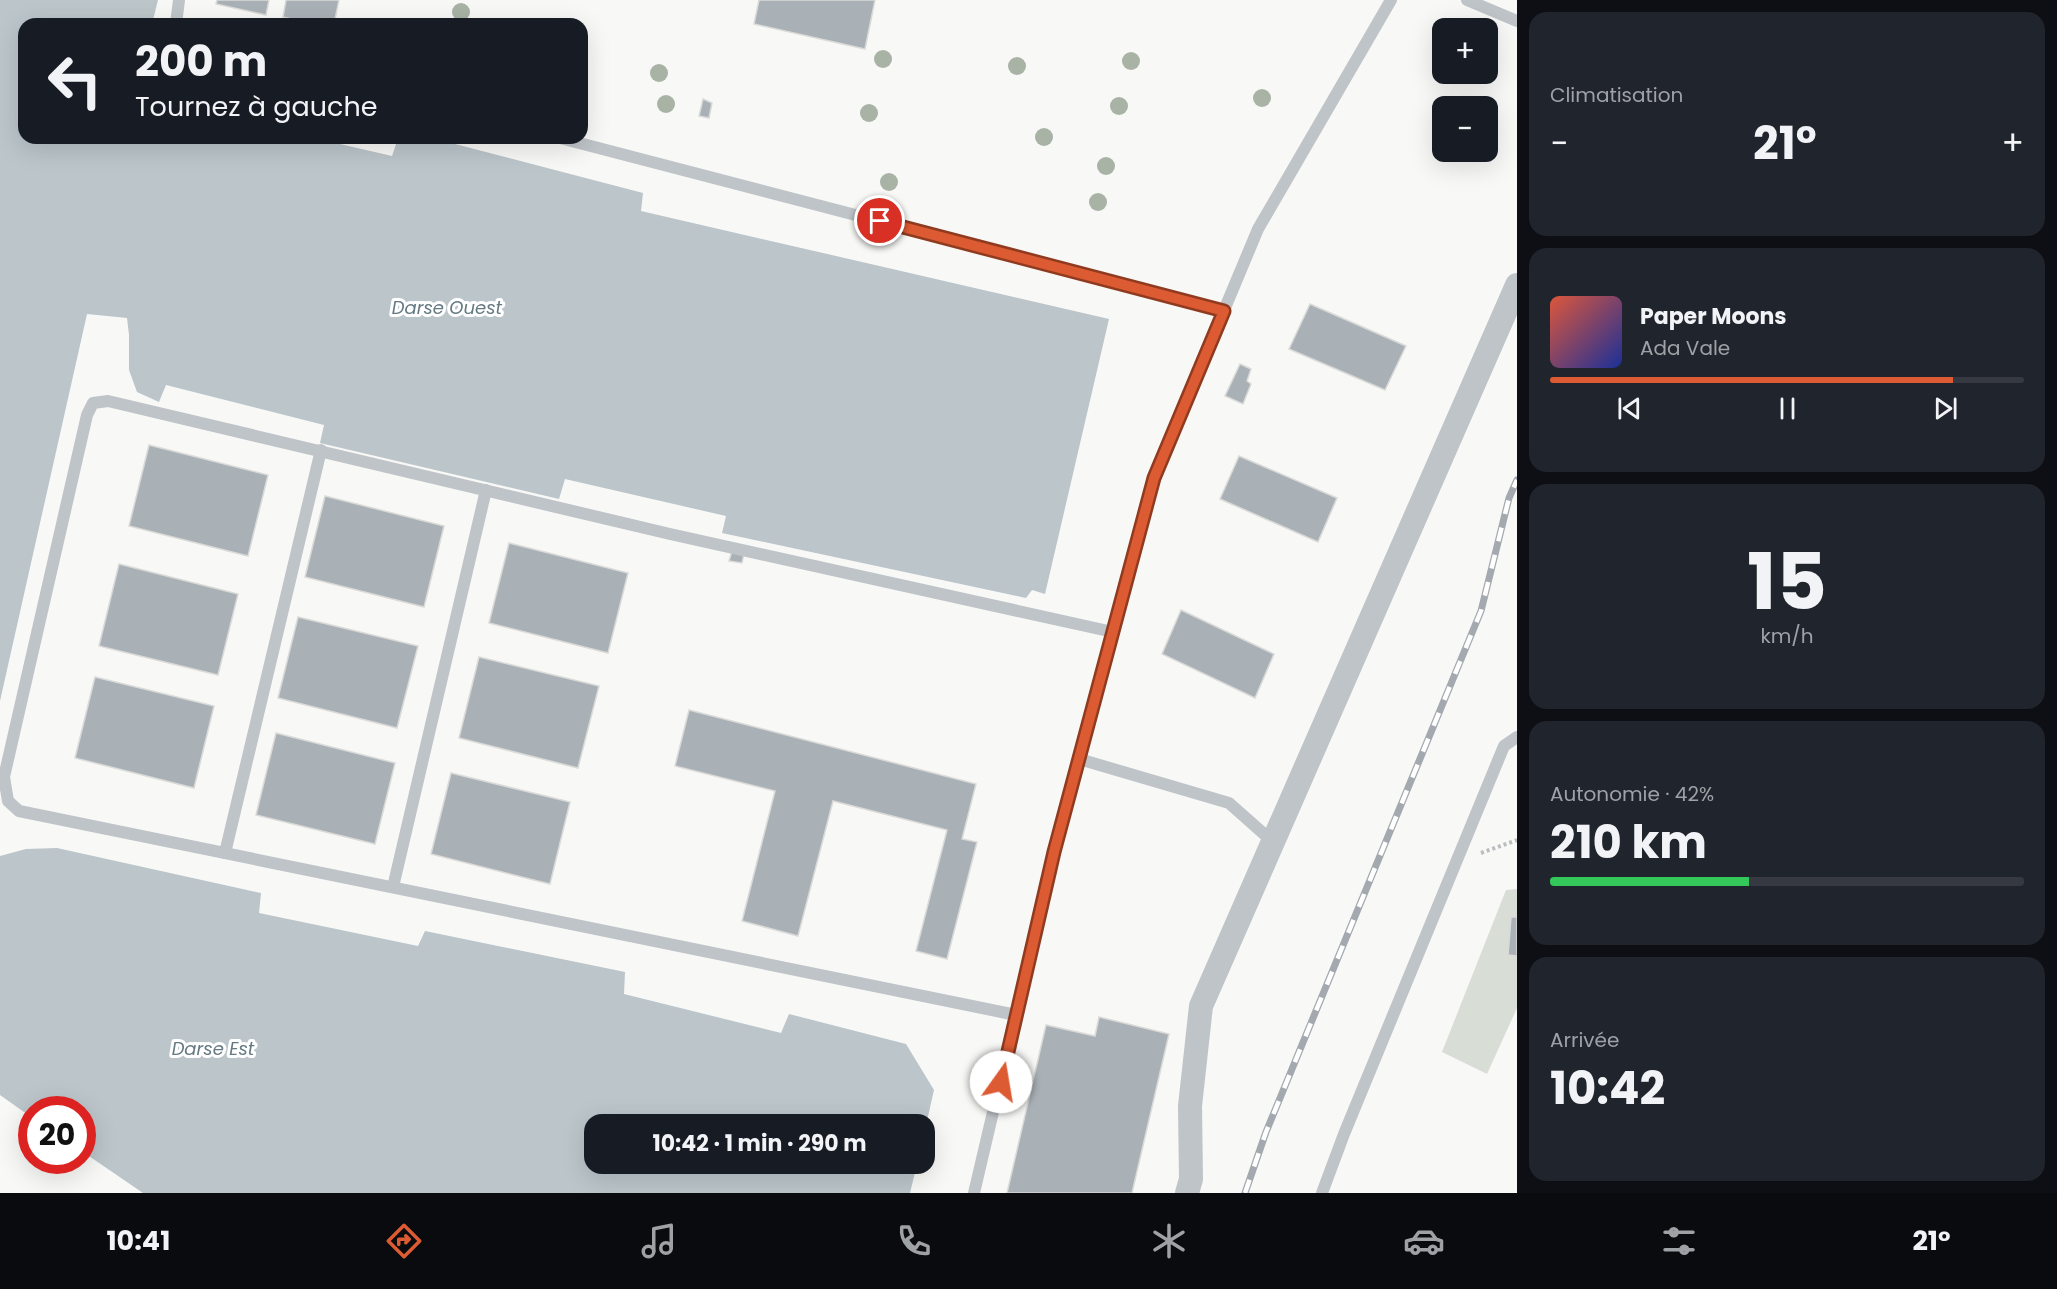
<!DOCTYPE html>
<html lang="fr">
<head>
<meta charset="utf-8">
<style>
  :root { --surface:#171b24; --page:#20242c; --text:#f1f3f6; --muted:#9ea1a6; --line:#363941; --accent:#dd5b32 }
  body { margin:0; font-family:Poppins,sans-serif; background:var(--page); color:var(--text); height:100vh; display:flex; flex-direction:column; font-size:22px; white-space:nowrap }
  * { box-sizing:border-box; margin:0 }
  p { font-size:20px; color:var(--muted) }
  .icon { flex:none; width:33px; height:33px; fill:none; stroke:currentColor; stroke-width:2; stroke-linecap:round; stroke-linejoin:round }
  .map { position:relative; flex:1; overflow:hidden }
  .sheet { display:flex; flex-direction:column; gap:12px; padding:12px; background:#0d0f14; width:540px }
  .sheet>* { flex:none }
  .hud { position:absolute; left:18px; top:18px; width:570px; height:126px; border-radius:18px; box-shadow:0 6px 24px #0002; background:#171b24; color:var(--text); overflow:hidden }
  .tools { position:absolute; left:1432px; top:18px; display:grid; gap:12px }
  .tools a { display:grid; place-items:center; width:66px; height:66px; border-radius:12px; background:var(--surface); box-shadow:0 6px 24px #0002; font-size:30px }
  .speed { position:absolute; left:18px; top:1096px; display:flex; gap:12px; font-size:30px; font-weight:700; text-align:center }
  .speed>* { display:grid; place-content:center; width:78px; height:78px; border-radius:50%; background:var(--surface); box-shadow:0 6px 24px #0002; line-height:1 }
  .speed .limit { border:9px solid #d22; background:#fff; color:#111 }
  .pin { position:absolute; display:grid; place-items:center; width:51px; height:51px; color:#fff; margin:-26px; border:3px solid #fff; border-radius:50%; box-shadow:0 2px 6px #0007 }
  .me { position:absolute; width:66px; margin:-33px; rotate:13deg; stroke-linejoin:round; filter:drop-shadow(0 0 4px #0008) }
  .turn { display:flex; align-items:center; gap:21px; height:126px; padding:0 18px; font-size:27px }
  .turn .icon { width:78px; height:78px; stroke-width:2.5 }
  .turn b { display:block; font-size:42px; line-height:51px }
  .big { font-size:45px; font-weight:700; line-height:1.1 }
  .sheet .card { flex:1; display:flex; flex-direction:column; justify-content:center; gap:9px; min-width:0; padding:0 21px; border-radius:18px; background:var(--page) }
  .sheet .dial { align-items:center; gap:0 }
  .dial b { font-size:78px; line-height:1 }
  .song { display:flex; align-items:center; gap:18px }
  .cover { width:72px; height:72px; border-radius:9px; background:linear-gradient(135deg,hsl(10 70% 55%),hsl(230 70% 35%)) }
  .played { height:6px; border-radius:3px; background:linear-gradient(90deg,var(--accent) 85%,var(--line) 85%) }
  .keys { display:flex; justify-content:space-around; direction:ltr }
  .heat { display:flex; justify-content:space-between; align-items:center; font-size:33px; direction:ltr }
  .charge { height:9px; border-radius:4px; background:linear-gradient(90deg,#34c759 42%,var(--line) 0) }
  .trip { position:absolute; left:584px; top:1114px; width:351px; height:60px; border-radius:18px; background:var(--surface); box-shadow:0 6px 24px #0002; font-weight:700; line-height:60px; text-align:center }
  .tabs { display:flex; height:96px; justify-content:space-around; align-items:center; background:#090b0e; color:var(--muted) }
  .tabs .icon { width:42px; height:42px }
  .tabs .on { color:var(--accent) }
  .tabs b { font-size:27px; color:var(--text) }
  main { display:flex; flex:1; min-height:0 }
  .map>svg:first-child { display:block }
</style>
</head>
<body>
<main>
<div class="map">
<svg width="1517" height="1193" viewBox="0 0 1517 1193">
  <rect width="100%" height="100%" fill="#f8f8f6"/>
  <!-- green -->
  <path fill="#d8ddd5" d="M 1517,889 L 1517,1008 L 1487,1074 L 1442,1052 L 1506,890 Z"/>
  <!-- water -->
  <g fill="#bbc5ca">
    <path d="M 0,0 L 158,0 L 152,24 L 24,24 L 24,138 L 143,138 C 154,144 167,145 178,138 L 314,138 L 392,156 L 398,138 L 432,138 L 643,193 L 641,211 L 1109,319 L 1045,594 L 1032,590 L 1026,598 L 722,533 L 726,516 L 565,479 L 559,499 L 320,443 L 324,425 L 166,385 L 159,402 L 137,392 L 129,370 L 129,335 L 127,318 L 87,314 L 0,701 Z"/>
    <path d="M 57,848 L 261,893 L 259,913 L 418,946 L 425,931 L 625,972 L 624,994 L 781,1033 L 789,1014 L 906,1044 L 934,1090 L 924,1134 L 924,1125 L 594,1125 L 594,1164 L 917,1164 L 910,1193 L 143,1193 L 83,1152 L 82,1110 L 32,1110 L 31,1117 L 0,1095 L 0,856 L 26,849 Z"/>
  </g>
  <!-- building -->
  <g fill="#a9b1b7" stroke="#dadad8" stroke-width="1.5">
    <path d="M 217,0 L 269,0 L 266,15 L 216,4 Z"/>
    <path d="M 286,0 L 339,0 L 334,24 L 312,24 L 283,17 Z"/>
    <path d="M 759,0 L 875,0 L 865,49 L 754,24 Z"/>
    <path d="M 703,99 L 712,103 L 709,118 L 699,116 Z"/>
    <path d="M 1310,304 L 1406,346 L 1385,390 L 1289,349 Z"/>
    <path d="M 1240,364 L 1251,369 L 1247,381 L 1251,384 L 1243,404 L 1225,396 Z"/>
    <path d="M 149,445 L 268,475 L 248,556 L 129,526 Z"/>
    <path d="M 1239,456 L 1337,498 L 1318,542 L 1220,499 Z"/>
    <path d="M 325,496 L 444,526 L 424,607 L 305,577 Z"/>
    <path d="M 509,543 L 628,573 L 608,653 L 489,623 Z"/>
    <path d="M 732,551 L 744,554 L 742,563 L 729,561 Z"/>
    <path d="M 119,564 L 238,594 L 218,675 L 99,646 Z"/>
    <path d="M 1181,610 L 1274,654 L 1255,698 L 1162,654 Z"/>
    <path d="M 298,617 L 418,646 L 397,728 L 278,698 Z"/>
    <path d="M 479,657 L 599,686 L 578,768 L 459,738 Z"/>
    <path d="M 95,677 L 214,706 L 194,788 L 75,758 Z"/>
    <path d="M 689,710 L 976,784 L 962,839 L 977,842 L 947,959 L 916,951 L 947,830 L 833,801 L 798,936 L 742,921 L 775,791 L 675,766 Z"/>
    <path d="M 276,733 L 395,763 L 375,844 L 256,815 Z"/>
    <path d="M 451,773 L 570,802 L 550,884 L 431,854 Z"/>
    <path d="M 1511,917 L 1517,917 L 1517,956 L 1508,955 Z"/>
    <path d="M 1099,1017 L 1169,1034 L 1132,1193 L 1007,1193 L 1046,1025 L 1095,1036 Z"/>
  </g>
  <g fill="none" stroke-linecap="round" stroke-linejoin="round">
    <!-- path -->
    <path stroke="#babdc0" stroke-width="4" stroke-dasharray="3 3" stroke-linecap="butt" d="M 1481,853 L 1517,840"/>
    <!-- lane -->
    <g stroke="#bfc4c8" stroke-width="12">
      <path d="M 1467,0 L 1517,21"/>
      <path d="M 176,24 L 179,0"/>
      <path d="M 560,138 L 1224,311"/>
      <path d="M 1079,759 L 1229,803 L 1273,842"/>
      <path d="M 225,853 L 321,450"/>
      <path d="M 393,887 L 486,490"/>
      <path d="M 1016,1015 L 19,811 L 8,801 L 4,777 L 87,415 L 93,403 L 108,401 L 670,534 L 1113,632"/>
      <path d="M 974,1193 L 1054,852 L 1154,478 L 1258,229 L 1391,0"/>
      <path d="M 1322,1193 L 1344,1134 L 1504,746 L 1517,737"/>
    </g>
    <!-- street -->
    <path stroke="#bfc4c8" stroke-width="24" d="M 1187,1193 L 1191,1179 L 1190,1106 L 1201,1006 L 1517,285"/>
    <!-- rail casing -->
    <g stroke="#a3a9af" stroke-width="7">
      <path id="rail" d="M 1245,1193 L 1266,1132 L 1481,611 L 1509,498 L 1517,480"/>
    </g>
    <!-- rail -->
    <use href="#rail" stroke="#fff" stroke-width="4.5" stroke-dasharray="14" stroke-linecap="butt"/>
  </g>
  <!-- trees -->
  <g fill="#a8b2a5">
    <circle cx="461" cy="12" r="9"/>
    <circle cx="883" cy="59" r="9"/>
    <circle cx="1131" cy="61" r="9"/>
    <circle cx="1017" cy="66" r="9"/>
    <circle cx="659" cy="73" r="9"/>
    <circle cx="1262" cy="98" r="9"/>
    <circle cx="666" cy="104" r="9"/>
    <circle cx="1119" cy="106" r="9"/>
    <circle cx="869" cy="113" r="9"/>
    <circle cx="1044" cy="137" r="9"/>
    <circle cx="1106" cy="166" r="9"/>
    <circle cx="889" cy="182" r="9"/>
    <circle cx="1098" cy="202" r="9"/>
  </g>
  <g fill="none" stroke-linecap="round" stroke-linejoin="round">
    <!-- route casing -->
    <g stroke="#903b20" stroke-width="15">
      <path id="route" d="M 880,221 L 1224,311 L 1154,478 L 1054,852 L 1001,1082"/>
    </g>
    <!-- route -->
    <use href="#route" stroke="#dd5b32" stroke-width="10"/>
  </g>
  <g text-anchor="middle" stroke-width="6" stroke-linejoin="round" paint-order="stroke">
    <!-- water labels -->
    <g font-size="18" font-style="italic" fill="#647981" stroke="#fff">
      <text x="447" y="314">Darse Ouest</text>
      <text x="213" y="1055">Darse Est</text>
    </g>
  </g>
</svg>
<div class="tools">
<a>+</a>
<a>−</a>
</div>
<div class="speed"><div class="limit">20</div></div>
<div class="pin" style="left:880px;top:221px;background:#d93025"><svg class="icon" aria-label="arrive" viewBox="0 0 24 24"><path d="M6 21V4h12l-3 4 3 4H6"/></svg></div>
<svg class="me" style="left:1001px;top:1082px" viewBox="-20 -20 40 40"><circle r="19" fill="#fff"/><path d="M0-13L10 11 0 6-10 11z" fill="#dd5b32"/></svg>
<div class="trip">10:42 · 1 min · 290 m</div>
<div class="hud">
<div class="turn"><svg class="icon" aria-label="left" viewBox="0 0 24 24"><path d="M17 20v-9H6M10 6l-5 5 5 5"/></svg><div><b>200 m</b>Tournez à gauche</div></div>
</div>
</div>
<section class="sheet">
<div class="card"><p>Climatisation</p>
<div class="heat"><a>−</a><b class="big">21°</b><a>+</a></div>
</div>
<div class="card">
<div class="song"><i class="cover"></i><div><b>Paper Moons</b><p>Ada Vale</p></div></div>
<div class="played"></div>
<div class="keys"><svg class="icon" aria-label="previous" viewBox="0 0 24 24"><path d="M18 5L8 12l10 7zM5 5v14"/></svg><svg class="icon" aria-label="pause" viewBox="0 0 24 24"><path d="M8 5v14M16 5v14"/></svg><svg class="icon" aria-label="next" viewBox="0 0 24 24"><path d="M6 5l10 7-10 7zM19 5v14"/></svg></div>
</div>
<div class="card dial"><b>15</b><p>km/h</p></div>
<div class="card"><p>Autonomie · 42%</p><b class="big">210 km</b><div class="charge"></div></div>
<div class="card"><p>Arrivée</p><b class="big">10:42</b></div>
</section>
</main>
<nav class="tabs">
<b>10:41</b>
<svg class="icon on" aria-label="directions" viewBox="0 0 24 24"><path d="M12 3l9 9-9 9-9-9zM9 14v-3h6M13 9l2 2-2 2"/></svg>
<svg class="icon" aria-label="music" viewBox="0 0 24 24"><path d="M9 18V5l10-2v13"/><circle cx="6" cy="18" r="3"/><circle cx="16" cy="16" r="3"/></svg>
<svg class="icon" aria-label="phone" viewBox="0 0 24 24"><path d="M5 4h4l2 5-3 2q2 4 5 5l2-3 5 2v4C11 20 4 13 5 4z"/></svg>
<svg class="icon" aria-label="climate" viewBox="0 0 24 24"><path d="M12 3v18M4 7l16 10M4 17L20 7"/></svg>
<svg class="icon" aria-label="car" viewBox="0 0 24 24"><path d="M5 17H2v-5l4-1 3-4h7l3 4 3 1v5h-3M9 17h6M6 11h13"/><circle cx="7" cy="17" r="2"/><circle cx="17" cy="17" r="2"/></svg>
<svg class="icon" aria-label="filters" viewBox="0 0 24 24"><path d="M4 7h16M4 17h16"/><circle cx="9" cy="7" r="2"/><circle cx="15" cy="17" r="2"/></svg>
<b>21°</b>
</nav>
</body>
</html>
